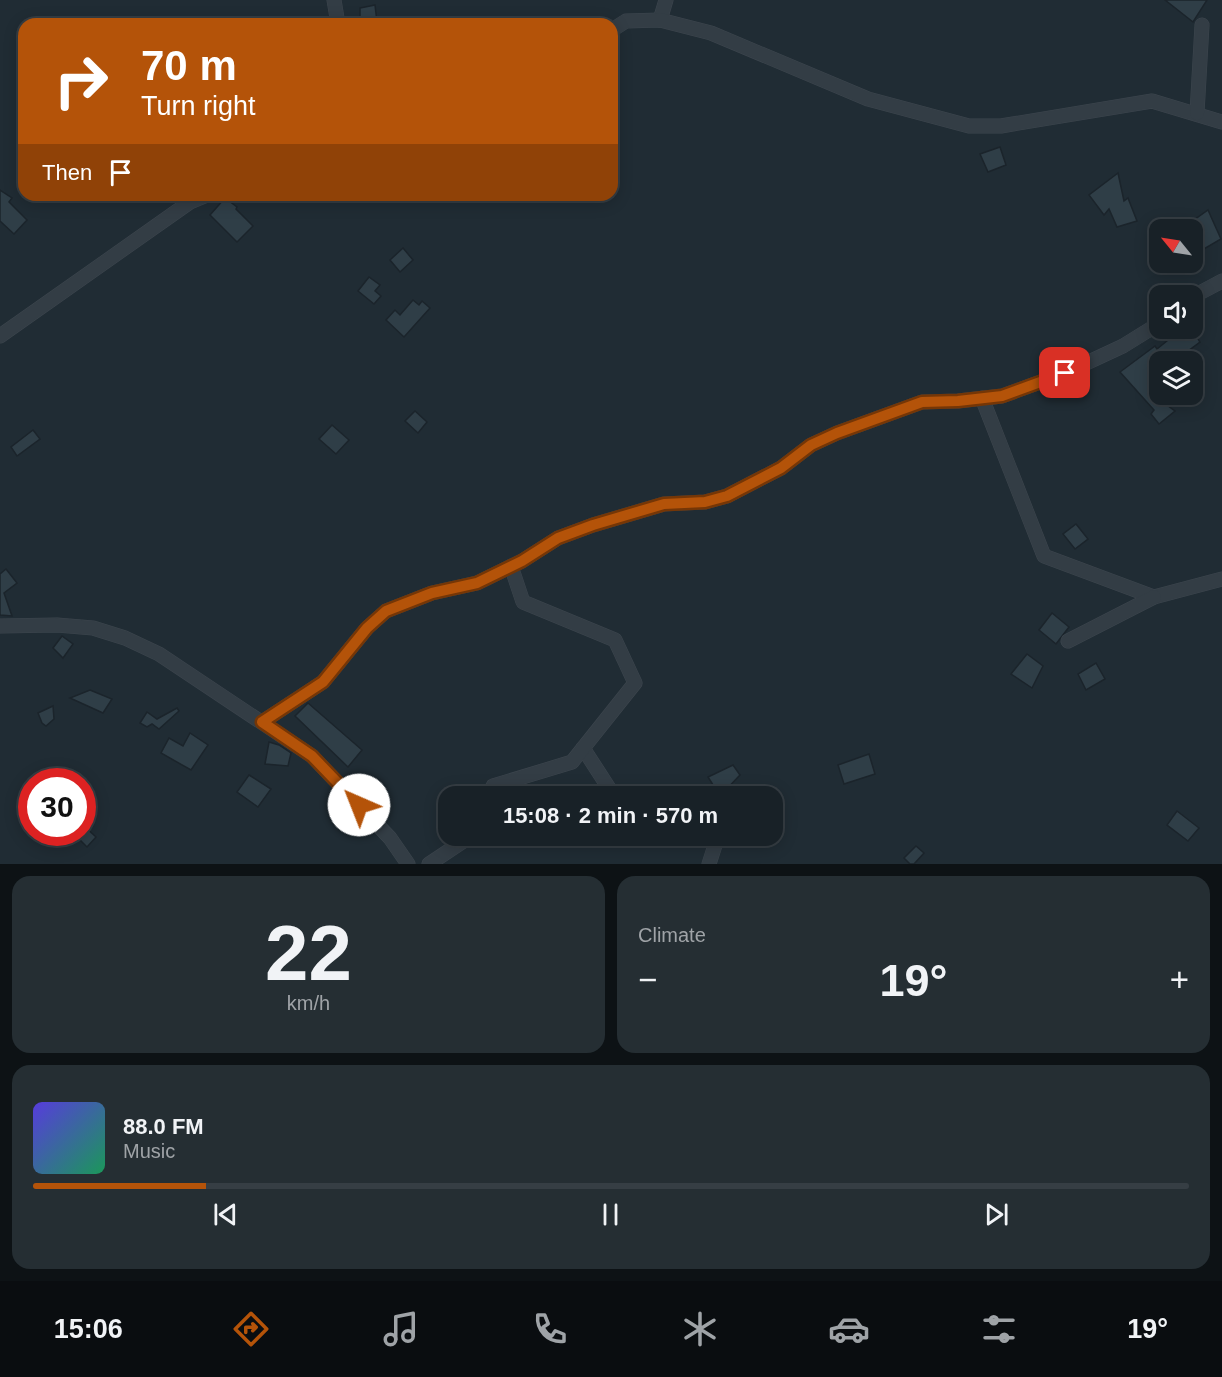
<!DOCTYPE html>
<html lang="en">
<head>
<meta charset="utf-8">
<style>
  :root { --surface:#182127; --page:#252e33; --text:#f1f3f6; --muted:#9fa3a7; --line:#363e44; --accent:#b45309 }
  body { margin:0; font-family:Helvetica,sans-serif; background:var(--page); color:var(--text); height:100vh; display:flex; flex-direction:column; font-size:22px; white-space:nowrap }
  * { box-sizing:border-box; margin:0 }
  p { font-size:20px; color:var(--muted) }
  .icon { flex:none; width:33px; height:33px; fill:none; stroke:currentColor; stroke-width:2; stroke-linecap:round; stroke-linejoin:round }
  .map { position:relative; height:864px; overflow:hidden }
  .panel { display:flex; flex-direction:column; gap:12px; padding:12px; background:#0d1215; flex:1 }
  .panel>* { flex:none }
  .top-card { position:absolute; left:18px; top:18px; width:600px; height:183px; border-radius:18px; box-shadow:0 3px 15px #0003,0 0 0 2px var(--line); background:#b45309; color:#fff; overflow:hidden }
  .needle { width:39px; rotate:300deg }
  .controls { position:absolute; left:1149px; top:219px; display:grid; gap:12px }
  .controls a { display:grid; place-items:center; width:54px; height:54px; border-radius:12px; background:var(--surface); box-shadow:0 3px 15px #0003,0 0 0 2px var(--line); font-size:30px }
  .speed { position:absolute; left:18px; top:768px; display:flex; gap:12px; font-size:30px; font-weight:700; text-align:center }
  .speed>* { display:grid; place-content:center; width:78px; height:78px; border-radius:50%; background:var(--surface); box-shadow:0 3px 15px #0003,0 0 0 2px var(--line); line-height:1 }
  .speed .limit { border:9px solid #d22; background:#fff; color:#111 }
  .pin { position:absolute; display:grid; place-items:center; width:51px; height:51px; color:#fff; margin:-26px; border-radius:12px; box-shadow:0 3px 9px #0006 }
  .me { position:absolute; width:66px; margin:-33px; rotate:316deg; stroke-linejoin:round; filter:drop-shadow(0 0 4px #0008) }
  .turn { display:flex; align-items:center; gap:21px; height:126px; padding:0 24px; font-size:27px }
  .turn .icon { width:78px; height:78px; stroke-width:2.5 }
  .turn b { display:block; font-size:42px; line-height:51px }
  .then { display:flex; align-items:center; height:57px; padding:0 24px; background:#0003; gap:12px; font-size:22px }
  .big { font-size:45px; font-weight:700; line-height:1.1 }
  .panel .tile { flex:1; display:flex; flex-direction:column; justify-content:center; gap:9px; min-width:0; padding:0 21px; border-radius:18px; background:var(--page) }
  .panel .dial { align-items:center; gap:0 }
  .dial b { font-size:78px; line-height:1 }
  .song { display:flex; align-items:center; gap:18px }
  .cover { width:72px; height:72px; border-radius:9px; background:linear-gradient(135deg,hsl(250 70% 55%),hsl(150 70% 35%)) }
  .played { height:6px; border-radius:3px; background:linear-gradient(90deg,var(--accent) 15%,var(--line) 15%) }
  .keys { display:flex; justify-content:space-around; direction:ltr }
  .heat { display:flex; justify-content:space-between; align-items:center; font-size:33px; direction:ltr }
  .panel .tiles { flex:1; display:grid; gap:12px; grid-template-columns:1fr 1fr }
  .tile:last-child { grid-column:span 2 }
  .trip { position:absolute; left:438px; top:786px; width:345px; height:60px; border-radius:18px; background:var(--surface); box-shadow:0 3px 15px #0003,0 0 0 2px var(--line); font-weight:700; line-height:60px; text-align:center }
  .dock { display:flex; height:96px; justify-content:space-around; align-items:center; background:#0a0d10; color:var(--muted) }
  .dock .icon { width:42px; height:42px }
  .dock .selected { color:var(--accent) }
  .dock b { font-size:27px; color:var(--text) }
  .map>svg:first-child { display:block }
</style>
</head>
<body>
<div class="map">
<svg width="1222" height="864" viewBox="0 0 1222 864">
  <rect width="100%" height="100%" fill="#202c34"/>
  <!-- building -->
  <g fill="#2f3e47" stroke="#1b242b" stroke-width="1.5">
    <path d="M 1165,0 L 1207,0 L 1193,22 Z"/>
    <path d="M 375,5 L 377,22 L 360,24 L 360,8 Z"/>
    <path d="M 1000,147 L 1006,165 L 988,172 L 980,154 Z"/>
    <path d="M 1118,173 L 1124,201 L 1128,198 L 1137,221 L 1117,227 L 1109,209 L 1104,215 L 1089,195 Z"/>
    <path d="M 0,190 L 12,198 L 9,202 L 27,220 L 14,234 L 0,221 Z"/>
    <path d="M 225,198 L 237,207 L 236,209 L 253,226 L 237,242 L 210,215 Z"/>
    <path d="M 1208,210 L 1221,239 L 1192,256 L 1192,230 L 1180,230 Z"/>
    <path d="M 403,248 L 413,260 L 400,272 L 390,260 Z"/>
    <path d="M 369,277 L 380,285 L 375,291 L 381,296 L 374,304 L 358,291 Z"/>
    <path d="M 413,300 L 419,305 L 422,301 L 430,308 L 404,337 L 386,320 L 395,310 L 400,315 Z"/>
    <path d="M 1183,328 L 1191,328 L 1200,342 L 1173,362 L 1160,362 L 1160,400 L 1175,411 L 1159,424 L 1151,414 L 1154,410 L 1120,372 L 1155,346 L 1157,349 Z"/>
    <path d="M 415,411 L 427,422 L 418,433 L 405,421 Z"/>
    <path d="M 332,425 L 349,440 L 336,454 L 319,439 Z"/>
    <path d="M 33,430 L 40,439 L 17,456 L 11,447 Z"/>
    <path d="M 1076,524 L 1088,539 L 1075,549 L 1063,534 Z"/>
    <path d="M 6,569 L 17,583 L 4,593 L 12,616 L 0,615 L 0,574 Z"/>
    <path d="M 1052,613 L 1069,627 L 1056,644 L 1039,630 Z"/>
    <path d="M 62,636 L 73,644 L 63,658 L 53,648 Z"/>
    <path d="M 1027,654 L 1043,666 L 1032,688 L 1011,674 Z"/>
    <path d="M 1096,663 L 1105,679 L 1086,690 L 1078,674 Z"/>
    <path d="M 90,690 L 112,699 L 103,713 L 70,698 Z"/>
    <path d="M 308,703 L 362,750 L 348,767 L 295,716 Z"/>
    <path d="M 53,706 L 54,719 L 46,726 L 42,723 L 38,713 Z"/>
    <path d="M 177,708 L 179,711 L 159,729 L 152,724 L 147,727 L 140,723 L 147,712 L 157,719 Z"/>
    <path d="M 190,733 L 208,745 L 191,770 L 161,753 L 169,738 L 183,746 Z"/>
    <path d="M 269,742 L 279,745 L 291,753 L 288,766 L 265,764 Z"/>
    <path d="M 869,754 L 875,774 L 844,784 L 838,765 Z"/>
    <path d="M 733,765 L 740,775 L 720,796 L 708,777 Z"/>
    <path d="M 249,775 L 271,789 L 258,807 L 237,792 Z"/>
    <path d="M 1177,811 L 1199,828 L 1188,841 L 1167,825 Z"/>
    <path d="M 82,824 L 96,837 L 87,847 L 72,832 L 82,832 Z"/>
    <path d="M 916,846 L 924,853 L 914,864 L 910,864 L 904,858 Z"/>
  </g>
  <g fill="none" stroke-linecap="round" stroke-linejoin="round">
    <!-- minor casing -->
    <g stroke="#3d464e" stroke-width="15">
      <g id="minor">
        <path d="M 334,0 L 338,24"/>
        <path d="M 660,20 L 666,0"/>
        <path d="M 612,30 L 626,21 L 660,20 L 711,33 L 868,99 L 969,126 L 1001,126 L 1152,101 L 1222,122"/>
        <path d="M 1197,113 L 1202,25"/>
        <path d="M 1192,297 L 1222,281"/>
        <path d="M 0,336 L 190,202 L 207,195"/>
        <path d="M 982,398 L 1044,556 L 1154,597 L 1222,579"/>
        <path d="M 0,626 L 57,625 L 93,628 L 125,638 L 159,654 L 312,756 L 390,838 L 408,864"/>
        <path d="M 1068,641 L 1154,597"/>
        <path d="M 262,722 L 323,682 L 367,628 L 386,611 L 432,593 L 477,583 L 522,561 L 558,538 L 593,525 L 664,504 L 705,502 L 727,496 L 781,468 L 811,445 L 837,433 L 922,402 L 958,401 L 1002,396 L 1065,373 L 1123,346 L 1160,323"/>
        <path d="M 583,748 L 614,796"/>
        <path d="M 489,796 L 493,786 L 572,762 L 635,683 L 615,640 L 523,602 L 511,566"/>
        <path d="M 429,864 L 471,836"/>
        <path d="M 709,864 L 718,836"/>
      </g>
    </g>
    <!-- minor -->
    <use href="#minor" stroke="#333d45" stroke-width="14"/>
  </g>
  <g fill="none" stroke-linecap="round" stroke-linejoin="round">
    <!-- route casing -->
    <g stroke="#753606" stroke-width="15">
      <path id="route" d="M 359,805 L 312,756 L 262,722 L 323,682 L 367,628 L 386,611 L 432,593 L 477,583 L 522,561 L 558,538 L 593,525 L 664,504 L 705,502 L 727,496 L 781,468 L 811,445 L 837,433 L 922,402 L 958,401 L 1002,396 L 1065,373"/>
    </g>
    <!-- route -->
    <use href="#route" stroke="#b45309" stroke-width="10"/>
  </g>
</svg>
<div class="controls">
<a><svg class="needle" viewBox="-14 -14 28 28"><path d="M0-13l5 13h-10z" fill="#e53935"/><path d="M0 13l5-13h-10z" fill="#9fa3a7"/></svg></a>
<a><svg class="icon" aria-label="sound" viewBox="0 0 24 24"><path d="M4 9h4l5-4v14l-5-4H4zM17 9q2 3 0 6"/></svg></a>
<a><svg class="icon" aria-label="layers" viewBox="0 0 24 24"><path d="M12 4l9 5-9 5-9-5zM3 14l9 5 9-5"/></svg></a>
</div>
<div class="speed"><div class="limit">30</div></div>
<div class="pin" style="left:1065px;top:373px;background:#d93025"><svg class="icon" aria-label="arrive" viewBox="0 0 24 24"><path d="M6 21V4h12l-3 4 3 4H6"/></svg></div>
<svg class="me" style="left:359px;top:805px" viewBox="-20 -20 40 40"><circle r="19" fill="#fff"/><path d="M0-13L10 11 0 6-10 11z" fill="#b45309"/></svg>
<div class="trip">15:08 · 2 min · 570 m</div>
<div class="top-card">
<div class="turn"><svg class="icon" aria-label="right" viewBox="0 0 24 24"><path d="M7 20v-9h11M14 6l5 5-5 5"/></svg><div><b>70 m</b>Turn right</div></div>
<div class="then">Then<svg class="icon" aria-label="arrive" viewBox="0 0 24 24"><path d="M6 21V4h12l-3 4 3 4H6"/></svg></div>
</div>
</div>
<section class="panel">
<div class="tiles">
<div class="tile dial"><b>22</b><p>km/h</p></div>
<div class="tile"><p>Climate</p>
<div class="heat"><a>−</a><b class="big">19°</b><a>+</a></div>
</div>
<div class="tile">
<div class="song"><i class="cover"></i><div><b>88.0 FM</b><p>Music</p></div></div>
<div class="played"></div>
<div class="keys"><svg class="icon" aria-label="previous" viewBox="0 0 24 24"><path d="M18 5L8 12l10 7zM5 5v14"/></svg><svg class="icon" aria-label="pause" viewBox="0 0 24 24"><path d="M8 5v14M16 5v14"/></svg><svg class="icon" aria-label="next" viewBox="0 0 24 24"><path d="M6 5l10 7-10 7zM19 5v14"/></svg></div>
</div>
</div>
</section>
<nav class="dock">
<b>15:06</b>
<svg class="icon selected" aria-label="directions" viewBox="0 0 24 24"><path d="M12 3l9 9-9 9-9-9zM9 14v-3h6M13 9l2 2-2 2"/></svg>
<svg class="icon" aria-label="music" viewBox="0 0 24 24"><path d="M9 18V5l10-2v13"/><circle cx="6" cy="18" r="3"/><circle cx="16" cy="16" r="3"/></svg>
<svg class="icon" aria-label="phone" viewBox="0 0 24 24"><path d="M5 4h4l2 5-3 2q2 4 5 5l2-3 5 2v4C11 20 4 13 5 4z"/></svg>
<svg class="icon" aria-label="climate" viewBox="0 0 24 24"><path d="M12 3v18M4 7l16 10M4 17L20 7"/></svg>
<svg class="icon" aria-label="car" viewBox="0 0 24 24"><path d="M5 17H2v-5l4-1 3-4h7l3 4 3 1v5h-3M9 17h6M6 11h13"/><circle cx="7" cy="17" r="2"/><circle cx="17" cy="17" r="2"/></svg>
<svg class="icon" aria-label="filters" viewBox="0 0 24 24"><path d="M4 7h16M4 17h16"/><circle cx="9" cy="7" r="2"/><circle cx="15" cy="17" r="2"/></svg>
<b>19°</b>
</nav>
</body>
</html>
